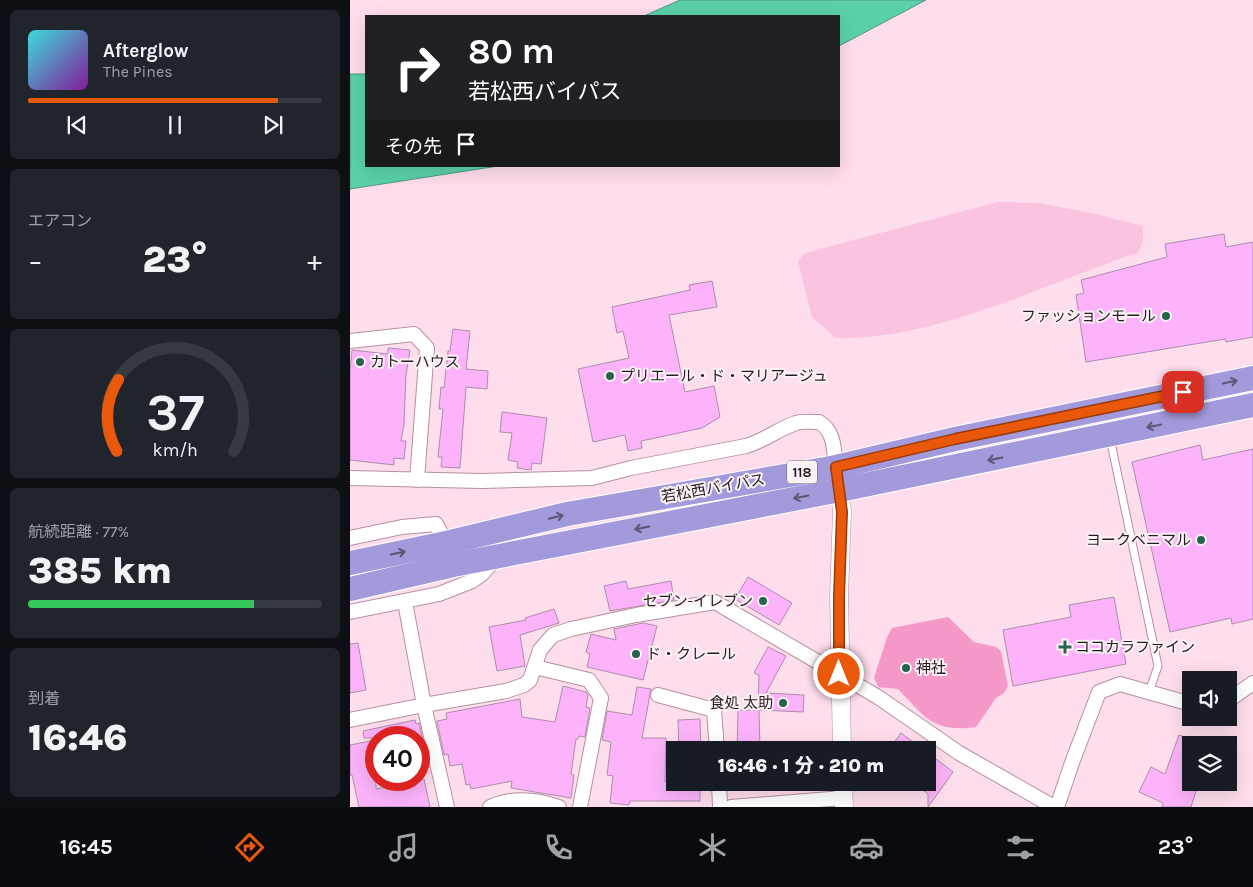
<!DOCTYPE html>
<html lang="ja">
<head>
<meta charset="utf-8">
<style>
  :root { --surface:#171b24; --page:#20242c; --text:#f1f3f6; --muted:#9ea1a6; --line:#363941; --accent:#ea580c }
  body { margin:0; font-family:Karla,"Noto Sans JP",sans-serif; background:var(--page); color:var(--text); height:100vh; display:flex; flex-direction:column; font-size:19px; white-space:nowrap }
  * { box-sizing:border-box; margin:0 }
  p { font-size:16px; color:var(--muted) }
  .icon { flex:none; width:28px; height:28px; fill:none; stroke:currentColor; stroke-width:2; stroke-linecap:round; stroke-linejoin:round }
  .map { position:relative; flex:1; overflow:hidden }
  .side { display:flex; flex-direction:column; gap:10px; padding:10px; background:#0d0f14; width:350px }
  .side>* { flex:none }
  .hud { position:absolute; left:15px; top:15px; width:475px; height:152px; border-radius:0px; box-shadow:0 5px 20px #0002; background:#202124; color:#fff; overflow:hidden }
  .buttons { position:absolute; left:832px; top:671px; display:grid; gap:10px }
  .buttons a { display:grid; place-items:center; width:55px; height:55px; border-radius:0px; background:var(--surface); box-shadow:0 5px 20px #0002; font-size:25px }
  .speed { position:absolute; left:15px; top:726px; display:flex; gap:10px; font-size:25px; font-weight:700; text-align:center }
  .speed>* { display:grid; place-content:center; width:65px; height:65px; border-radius:50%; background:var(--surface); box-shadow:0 5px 20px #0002; line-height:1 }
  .speed .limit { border:8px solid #d22; background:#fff; color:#111 }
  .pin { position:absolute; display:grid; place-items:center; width:42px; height:42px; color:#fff; margin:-21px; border-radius:10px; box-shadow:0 2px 8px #0006 }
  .me { position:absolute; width:55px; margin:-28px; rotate:0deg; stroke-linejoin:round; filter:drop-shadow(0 0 4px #0008) }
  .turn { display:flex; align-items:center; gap:18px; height:105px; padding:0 20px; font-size:22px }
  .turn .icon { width:65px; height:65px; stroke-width:2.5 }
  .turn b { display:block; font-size:35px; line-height:42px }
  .then { display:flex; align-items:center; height:48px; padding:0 20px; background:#0003; gap:10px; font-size:19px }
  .big { font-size:38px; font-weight:800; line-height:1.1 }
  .side .widget { flex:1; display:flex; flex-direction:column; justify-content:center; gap:8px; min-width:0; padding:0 18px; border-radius:8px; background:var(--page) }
  .side .dial { align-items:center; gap:0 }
  .dial svg { height:130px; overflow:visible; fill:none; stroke:var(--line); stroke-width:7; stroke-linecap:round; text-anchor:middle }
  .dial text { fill:var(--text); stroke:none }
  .song { display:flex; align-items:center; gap:15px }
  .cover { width:60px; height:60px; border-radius:8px; background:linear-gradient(135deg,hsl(180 70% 55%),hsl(290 70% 35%)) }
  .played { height:5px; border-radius:2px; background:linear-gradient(90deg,var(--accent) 85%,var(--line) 85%) }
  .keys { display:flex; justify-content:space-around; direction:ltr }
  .heat { display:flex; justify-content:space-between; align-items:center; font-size:28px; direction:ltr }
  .charge { height:8px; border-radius:4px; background:linear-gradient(90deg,#34c759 77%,var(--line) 0) }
  .trip { position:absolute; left:316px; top:741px; width:270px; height:50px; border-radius:0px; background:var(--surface); box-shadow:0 5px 20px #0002; font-weight:800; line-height:50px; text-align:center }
  .tabs { display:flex; height:80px; justify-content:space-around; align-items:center; background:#090b0e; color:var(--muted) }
  .tabs .icon { width:35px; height:35px }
  .tabs .current { color:var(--accent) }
  .tabs b { font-size:22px; color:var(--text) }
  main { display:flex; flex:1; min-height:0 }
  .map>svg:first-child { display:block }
</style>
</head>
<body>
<main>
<section class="side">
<div class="widget">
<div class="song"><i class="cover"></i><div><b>Afterglow</b><p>The Pines</p></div></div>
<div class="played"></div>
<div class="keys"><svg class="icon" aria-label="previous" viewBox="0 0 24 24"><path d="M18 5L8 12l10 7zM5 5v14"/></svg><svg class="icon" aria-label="pause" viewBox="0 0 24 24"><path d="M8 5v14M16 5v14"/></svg><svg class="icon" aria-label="next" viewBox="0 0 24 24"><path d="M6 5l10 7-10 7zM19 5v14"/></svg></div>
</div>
<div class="widget"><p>エアコン</p>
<div class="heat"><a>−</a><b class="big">23°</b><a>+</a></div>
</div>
<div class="widget dial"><svg viewBox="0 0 100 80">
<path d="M14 69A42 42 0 1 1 86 69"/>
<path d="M14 69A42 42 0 0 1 15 25" stroke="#ea580c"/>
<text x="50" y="56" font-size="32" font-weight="700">37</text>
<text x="50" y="72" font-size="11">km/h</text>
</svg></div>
<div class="widget"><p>航続距離 · 77%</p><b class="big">385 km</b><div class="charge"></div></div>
<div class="widget"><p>到着</p><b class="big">16:46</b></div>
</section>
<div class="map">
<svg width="903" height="807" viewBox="0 0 903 807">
  <rect width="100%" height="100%" fill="#fedded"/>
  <!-- green -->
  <path fill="#fac3de" d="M 648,202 L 688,203 L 746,214 L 793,226 L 793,240 L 789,252 C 764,261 739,270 714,280 C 640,308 565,339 486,338 L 462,317 L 448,261 L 455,253 Z"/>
  <!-- forest -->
  <path fill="#f499c8" d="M 598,617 L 624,642 L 646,647 L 651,651 L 658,686 L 654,693 L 646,698 L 626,727 C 583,733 575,717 548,689 L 528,687 L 524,678 L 537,637 L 542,628 Z"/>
  <!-- water -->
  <g fill="#5ad1a9" stroke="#4b9a80">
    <path d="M 330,0 L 576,0 L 489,46 L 489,16 L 294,16 Z"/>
    <path d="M 0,74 L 16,74 L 16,166 L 148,166 L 0,189 Z"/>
  </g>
  <!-- building -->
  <g fill="#fcb3fa" stroke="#ab8eaa">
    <path d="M 874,234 L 876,247 L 903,242 L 903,337 L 876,342 L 875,339 L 736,362 L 726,295 L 734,293 L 731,280 L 817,257 L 815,244 Z"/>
    <path d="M 362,281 L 367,307 L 319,315 L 335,392 L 364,386 L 370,417 L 352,428 L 291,441 L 292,448 L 278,451 L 275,435 L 243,442 L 228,369 L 279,358 L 273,331 L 267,333 L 262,307 L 340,290 L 339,285 Z"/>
    <path d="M 103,329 L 120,331 L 116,369 L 138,371 L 137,389 L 116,387 L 110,468 L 91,467 L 92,457 L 88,457 L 93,409 L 89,409 L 91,387 L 94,388 L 98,351 L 100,351 Z"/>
    <path d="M 38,348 L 60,350 L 56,375 L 54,424 L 51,441 L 56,441 L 54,459 L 44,458 L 44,465 L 0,460 L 0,372 L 2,350 L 38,354 Z"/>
    <path d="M 152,412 L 197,418 L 191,464 L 182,463 L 181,470 L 167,468 L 168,462 L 158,460 L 162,433 L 150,432 Z"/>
    <path d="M 850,445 L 853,460 L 903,449 L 903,619 L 882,624 L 881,618 L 820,632 L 782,462 Z"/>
    <path d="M 398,577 L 442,603 L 429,625 L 385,599 Z"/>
    <path d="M 276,581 L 278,589 L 321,581 L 324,600 L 260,611 L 254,586 Z"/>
    <path d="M 764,597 L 776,664 L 663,686 L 653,630 L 721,617 L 719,605 Z"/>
    <path d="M 204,609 L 209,623 L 170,635 L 175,666 L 147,671 L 139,627 L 176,620 L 175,618 Z"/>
    <path d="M 293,623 L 307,626 L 293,680 L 237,667 L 240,654 L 236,652 L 241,634 L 266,640 L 264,629 Z"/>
    <path d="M 8,643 L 16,690 L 0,693 L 0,644 Z"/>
    <path d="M 418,647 L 436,656 L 416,693 L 454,695 L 453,712 L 409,710 L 410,750 L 387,750 L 388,710 L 408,710 L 409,675 L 404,673 Z"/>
    <path d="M 213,686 L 236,692 L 238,695 L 236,707 L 240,708 L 235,737 L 229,736 L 228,739 L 226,739 L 221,774 L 224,775 L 221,798 L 161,788 L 162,781 L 121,789 L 120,784 L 116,785 L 112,764 L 100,766 L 98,754 L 94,755 L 87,721 L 97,719 L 96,713 L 170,699 L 172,717 L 205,722 Z"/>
    <path d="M 287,687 L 301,689 L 292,738 L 316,738 L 315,782 L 350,782 L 350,801 L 280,801 L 279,805 L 260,803 L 263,776 L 257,775 L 261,742 L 252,740 L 257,711 L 282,715 Z"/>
    <path d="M 350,719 L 351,750 L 329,750 L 328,720 Z"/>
    <path d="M 65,720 L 66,724 L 69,723 L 77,758 L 69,760 L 69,738 L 14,738 L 13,731 Z"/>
    <path d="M 551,733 L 573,750 L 539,750 Z"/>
    <path d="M 829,735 L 841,739 L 841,786 L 847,788 L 841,807 L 812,807 L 813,803 L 789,792 L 801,767 L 815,774 Z"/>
    <path d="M 26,740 L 26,789 L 74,779 L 80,807 L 9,807 L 2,775 L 0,775 L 0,745 Z"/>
    <path d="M 578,753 L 603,772 L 578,807 L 578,794 L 563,782 L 578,782 Z"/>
  </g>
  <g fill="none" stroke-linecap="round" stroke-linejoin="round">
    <!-- service casing -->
    <g stroke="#b690a2" stroke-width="9">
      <path id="service" d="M 760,438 L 808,666 L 799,692"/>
    </g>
    <!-- minor casing -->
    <g stroke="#b690a2" stroke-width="16">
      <g id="minor">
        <path d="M 0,341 L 64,334 L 77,348 L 67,480"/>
        <path d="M 0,478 L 132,481 L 242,478 L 281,468 L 396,446 C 414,441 428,429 446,423 C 453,421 462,422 469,422 C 487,433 483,454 487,472"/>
        <path d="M 0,538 L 52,527 L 86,524 L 96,543"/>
        <path d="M 55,602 L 74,705 L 97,807"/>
        <path d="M 0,612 L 89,594 L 122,581 L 132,574 L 147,557"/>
        <path d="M 185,667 L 239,680 L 251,698 L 230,807"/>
        <path d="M 308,695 L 364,710 L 367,750"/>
        <path d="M 879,700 L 903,683"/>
        <path d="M 0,720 L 74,705 L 156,691 L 174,685 L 180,680 L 190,650 L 203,635 L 221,629 L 286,615 L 365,602 L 528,697 L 609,753 L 704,807"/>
        <path d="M 369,782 L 370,807"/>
        <path d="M 140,807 C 162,797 186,799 209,807"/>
        <path d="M 381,807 L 493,798"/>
        <path d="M 707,807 L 723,760 L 749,692 L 770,684 L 841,704"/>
      </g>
    </g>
    <!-- tertiary casing -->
    <g stroke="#b690a2" stroke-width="19">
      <g id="tertiary">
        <path d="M 490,490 L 492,512 L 489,596 L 492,750"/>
        <path d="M 493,782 L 494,807"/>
      </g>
    </g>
    <!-- trunk casing -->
    <g stroke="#fff" stroke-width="26">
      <g id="trunk">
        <path d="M 0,563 L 96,543 L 217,514 L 486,467 L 605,439 L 903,378"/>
        <path d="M 0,589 L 103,565 L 490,490 L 903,405"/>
      </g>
    </g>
    <!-- service -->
    <use href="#service" stroke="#fff" stroke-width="7"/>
    <!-- minor -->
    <use href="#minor" stroke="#fff" stroke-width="14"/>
    <!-- tertiary -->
    <use href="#tertiary" stroke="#fff" stroke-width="18"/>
    <!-- trunk -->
    <use href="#trunk" stroke="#a29adb" stroke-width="24"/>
  </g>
  <!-- one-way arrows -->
  <defs><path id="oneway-shaft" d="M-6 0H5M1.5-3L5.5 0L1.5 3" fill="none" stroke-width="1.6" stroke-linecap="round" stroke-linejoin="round" transform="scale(1.25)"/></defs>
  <g stroke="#5f5475">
    <use href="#oneway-shaft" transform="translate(880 382) rotate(-12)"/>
    <use href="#oneway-shaft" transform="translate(804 426) rotate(168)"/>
    <use href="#oneway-shaft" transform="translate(645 459) rotate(169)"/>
    <use href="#oneway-shaft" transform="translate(451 497) rotate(169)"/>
    <use href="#oneway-shaft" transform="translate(206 517) rotate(-14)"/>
    <use href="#oneway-shaft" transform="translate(292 528) rotate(168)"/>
    <use href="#oneway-shaft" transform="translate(48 553) rotate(-12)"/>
  </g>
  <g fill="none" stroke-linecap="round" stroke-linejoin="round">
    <!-- route casing -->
    <g stroke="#983908" stroke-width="12">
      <path id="route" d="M 489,674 L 489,596 L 492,512 L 486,467 L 605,439 L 833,392"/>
    </g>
    <!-- route -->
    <use href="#route" stroke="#ea580c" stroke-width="9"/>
  </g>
  <!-- markers -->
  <g fill="#27644f" stroke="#fbf2f6" stroke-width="2">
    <circle cx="816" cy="316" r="5"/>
    <circle cx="10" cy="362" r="5"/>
    <circle cx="260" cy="376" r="5"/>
    <circle cx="851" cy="540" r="5"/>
    <circle cx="413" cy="601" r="5"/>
    <path d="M712.5 639.5h5v5h5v5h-5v5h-5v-5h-5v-5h5z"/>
    <circle cx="286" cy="654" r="5"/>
    <circle cx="556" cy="668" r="5"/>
    <circle cx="433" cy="703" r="5"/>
  </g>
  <g text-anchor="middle" stroke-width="4" stroke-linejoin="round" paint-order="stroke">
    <!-- shield labels -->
    <rect fill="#fbf2f6" stroke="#675b61" stroke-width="1" x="437" y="460.5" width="30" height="23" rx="4"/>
    <g font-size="14" font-weight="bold" fill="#281a21">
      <text x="452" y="477">118</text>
    </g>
    <!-- poi labels -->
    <g font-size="15" fill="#281a21" stroke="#fbf2f6" text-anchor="start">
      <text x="806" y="321" text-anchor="end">ファッションモール</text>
      <text x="20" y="367">カトーハウス</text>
      <text x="270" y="381">プリエール・ド・マリアージュ</text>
      <text x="841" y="545" text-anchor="end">ヨークベニマル</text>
      <text x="403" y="606" text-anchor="end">セブン-イレブン</text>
      <text x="725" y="652">ココカラファイン</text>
      <text x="296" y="659">ド・クレール</text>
      <text x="566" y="673">神社</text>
      <text x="423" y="708" text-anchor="end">食処 太助</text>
    </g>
    <!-- street labels -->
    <g font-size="15" fill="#281a21" stroke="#fbf2f6">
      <text transform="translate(363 488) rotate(-10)" y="5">若松西バイパス</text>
    </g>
  </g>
</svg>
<div class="buttons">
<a><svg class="icon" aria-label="sound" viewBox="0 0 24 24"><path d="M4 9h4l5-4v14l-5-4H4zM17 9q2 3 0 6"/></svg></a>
<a><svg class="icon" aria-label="layers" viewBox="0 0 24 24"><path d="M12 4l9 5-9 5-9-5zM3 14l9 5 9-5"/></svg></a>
</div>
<div class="speed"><div class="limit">40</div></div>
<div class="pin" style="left:833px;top:392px;background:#d93025"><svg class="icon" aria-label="arrive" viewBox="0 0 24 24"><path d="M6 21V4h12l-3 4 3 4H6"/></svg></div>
<svg class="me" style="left:489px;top:674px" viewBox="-20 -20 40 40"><circle r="17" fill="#ea580c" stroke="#fff" stroke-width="3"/><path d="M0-11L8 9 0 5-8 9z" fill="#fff"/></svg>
<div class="trip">16:46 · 1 分 · 210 m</div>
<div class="hud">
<div class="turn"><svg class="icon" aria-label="right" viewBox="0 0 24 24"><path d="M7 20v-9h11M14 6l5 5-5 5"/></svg><div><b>80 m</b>若松西バイパス</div></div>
<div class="then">その先<svg class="icon" aria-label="arrive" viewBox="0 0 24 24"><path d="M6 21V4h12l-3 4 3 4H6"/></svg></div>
</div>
</div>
</main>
<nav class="tabs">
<b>16:45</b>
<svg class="icon current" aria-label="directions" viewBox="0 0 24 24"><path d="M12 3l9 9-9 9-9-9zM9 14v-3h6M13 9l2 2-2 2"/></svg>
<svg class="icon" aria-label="music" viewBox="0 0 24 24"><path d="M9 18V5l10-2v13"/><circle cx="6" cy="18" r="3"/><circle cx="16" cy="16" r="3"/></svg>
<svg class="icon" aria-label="phone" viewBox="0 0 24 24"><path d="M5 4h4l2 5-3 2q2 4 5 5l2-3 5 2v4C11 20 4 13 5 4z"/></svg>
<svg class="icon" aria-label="climate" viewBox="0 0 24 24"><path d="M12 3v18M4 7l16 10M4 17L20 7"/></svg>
<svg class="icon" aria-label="car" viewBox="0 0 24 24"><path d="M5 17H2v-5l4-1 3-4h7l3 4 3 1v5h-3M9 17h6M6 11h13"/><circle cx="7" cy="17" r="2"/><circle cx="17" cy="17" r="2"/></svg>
<svg class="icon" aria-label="filters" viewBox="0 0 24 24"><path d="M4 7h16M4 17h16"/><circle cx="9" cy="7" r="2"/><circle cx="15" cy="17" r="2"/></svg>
<b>23°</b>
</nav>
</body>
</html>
